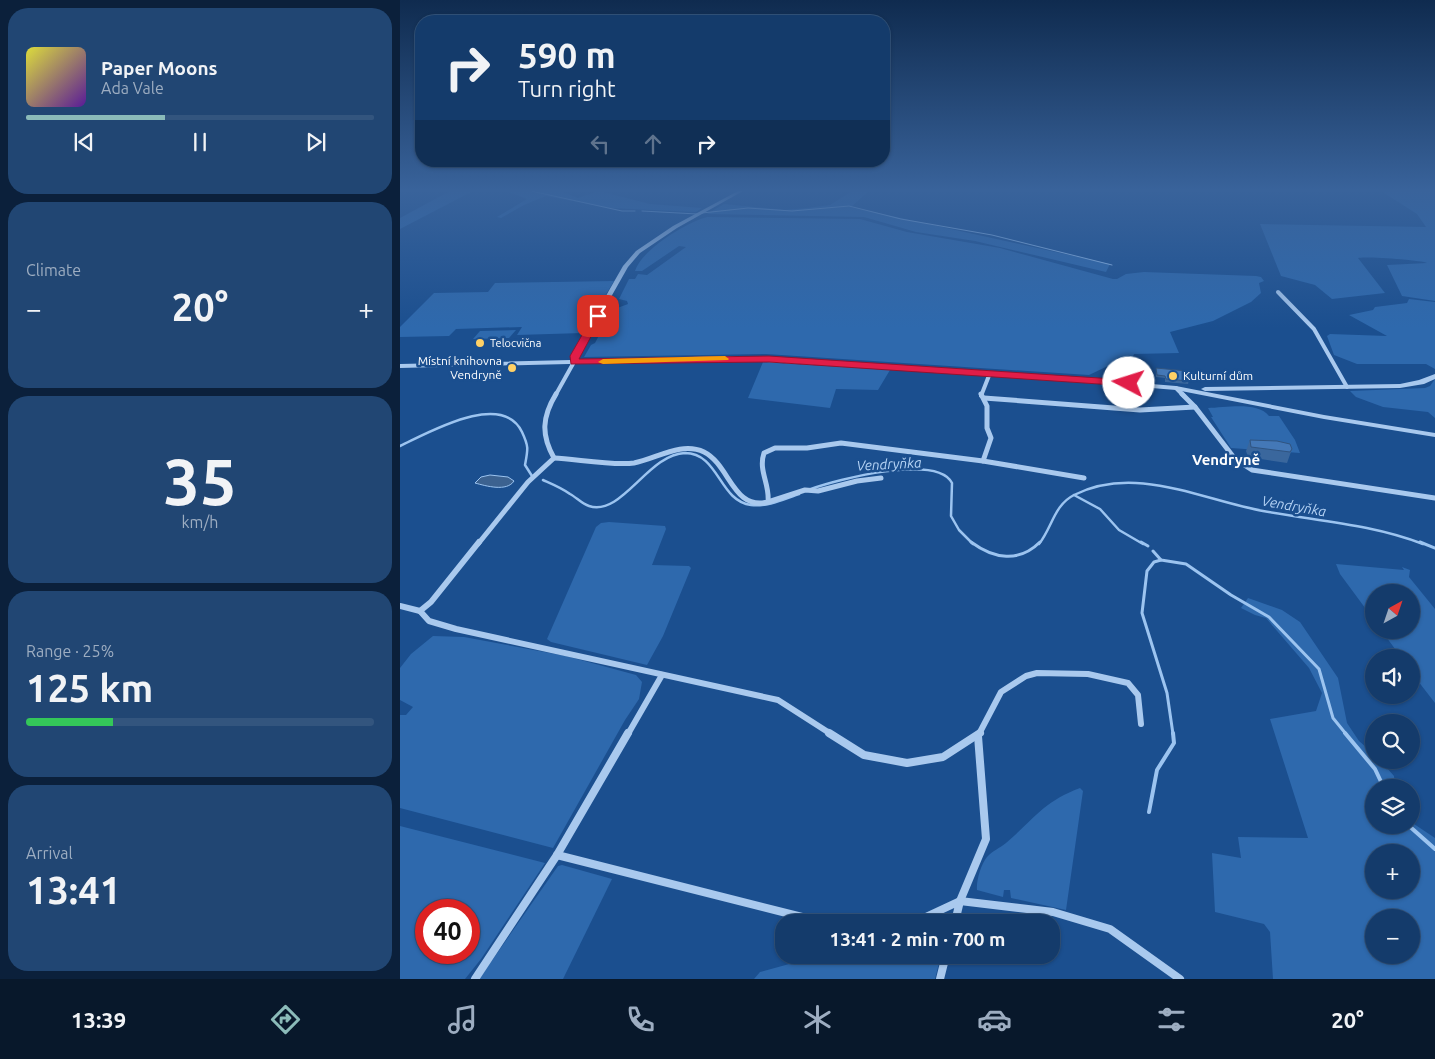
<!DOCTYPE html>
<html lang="en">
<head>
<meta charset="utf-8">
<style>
  :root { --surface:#143b6b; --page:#214673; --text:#f1f3f6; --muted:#9dadc1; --line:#33557e; --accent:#8bbbb9 }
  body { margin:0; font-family:Ubuntu,sans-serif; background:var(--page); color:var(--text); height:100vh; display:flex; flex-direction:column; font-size:19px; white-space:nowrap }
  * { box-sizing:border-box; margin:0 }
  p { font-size:16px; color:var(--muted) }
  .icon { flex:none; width:28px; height:28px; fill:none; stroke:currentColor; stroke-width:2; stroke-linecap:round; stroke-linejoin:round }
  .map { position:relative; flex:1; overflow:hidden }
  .details { display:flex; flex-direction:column; gap:8px; padding:8px; background:#0b203b; width:400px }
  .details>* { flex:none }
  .top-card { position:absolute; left:15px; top:15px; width:475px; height:152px; border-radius:20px; box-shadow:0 1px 4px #0004,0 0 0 1px var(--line); background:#143b6b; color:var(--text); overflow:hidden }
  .needle { width:32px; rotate:40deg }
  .fabs { position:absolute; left:965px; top:584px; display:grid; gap:10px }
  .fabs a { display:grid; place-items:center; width:55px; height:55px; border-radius:50%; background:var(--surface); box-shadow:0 1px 4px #0004,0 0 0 1px var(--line); font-size:25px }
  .speed { position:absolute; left:15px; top:899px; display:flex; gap:10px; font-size:25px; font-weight:700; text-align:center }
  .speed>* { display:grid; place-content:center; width:65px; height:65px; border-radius:50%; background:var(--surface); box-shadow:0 1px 4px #0004,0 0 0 1px var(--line); line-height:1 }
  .speed .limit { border:8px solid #d22; background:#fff; color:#111 }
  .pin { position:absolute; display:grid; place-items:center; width:42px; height:42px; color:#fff; margin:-21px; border-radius:10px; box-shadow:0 2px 8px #0006 }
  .me { position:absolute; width:55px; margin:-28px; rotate:275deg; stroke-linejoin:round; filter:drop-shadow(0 0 4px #0008) }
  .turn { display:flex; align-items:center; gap:18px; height:105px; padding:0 20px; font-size:22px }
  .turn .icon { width:65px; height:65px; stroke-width:2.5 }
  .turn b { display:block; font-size:35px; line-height:42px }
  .lanes { display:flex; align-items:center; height:48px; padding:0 20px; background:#0003; justify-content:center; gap:25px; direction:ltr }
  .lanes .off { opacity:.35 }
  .big { font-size:38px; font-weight:700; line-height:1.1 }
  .details .card { flex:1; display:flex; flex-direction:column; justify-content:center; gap:8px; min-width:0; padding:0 18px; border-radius:20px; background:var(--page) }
  .details .dial { align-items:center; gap:0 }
  .dial b { font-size:65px; line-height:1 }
  .song { display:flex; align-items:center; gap:15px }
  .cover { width:60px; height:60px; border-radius:8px; background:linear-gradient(135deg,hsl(60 70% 55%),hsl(270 70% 35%)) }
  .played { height:5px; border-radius:2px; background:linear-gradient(90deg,var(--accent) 40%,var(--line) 40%) }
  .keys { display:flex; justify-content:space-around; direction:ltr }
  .heat { display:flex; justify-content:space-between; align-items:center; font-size:28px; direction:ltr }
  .charge { height:8px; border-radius:4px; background:linear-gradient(90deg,#34c759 25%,var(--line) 0) }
  .trip { position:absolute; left:375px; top:914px; width:285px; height:50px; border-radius:20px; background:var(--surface); box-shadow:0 1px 4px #0004,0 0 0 1px var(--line); font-weight:700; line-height:50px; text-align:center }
  .dock { display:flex; height:80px; justify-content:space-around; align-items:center; background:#08182b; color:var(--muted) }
  .dock .icon { width:35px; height:35px }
  .dock .active { color:var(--accent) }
  .dock b { font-size:22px; color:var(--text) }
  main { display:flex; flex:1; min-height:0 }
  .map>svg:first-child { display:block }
</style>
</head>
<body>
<main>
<section class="details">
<div class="card">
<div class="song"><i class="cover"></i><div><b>Paper Moons</b><p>Ada Vale</p></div></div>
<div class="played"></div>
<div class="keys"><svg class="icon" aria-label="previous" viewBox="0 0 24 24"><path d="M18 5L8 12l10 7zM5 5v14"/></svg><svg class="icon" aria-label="pause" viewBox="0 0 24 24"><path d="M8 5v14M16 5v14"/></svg><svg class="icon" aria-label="next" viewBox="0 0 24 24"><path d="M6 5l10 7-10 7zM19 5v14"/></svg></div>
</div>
<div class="card"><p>Climate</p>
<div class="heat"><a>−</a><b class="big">20°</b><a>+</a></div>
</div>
<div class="card dial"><b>35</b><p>km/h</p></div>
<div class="card"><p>Range · 25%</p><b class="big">125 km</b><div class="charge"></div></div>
<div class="card"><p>Arrival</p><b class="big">13:41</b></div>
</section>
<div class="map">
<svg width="1035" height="979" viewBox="0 0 1035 979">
  <rect width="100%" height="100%" fill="#1b4f8f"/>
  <!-- green -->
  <g fill="#2e69ad" fill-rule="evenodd">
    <path d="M 50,191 L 73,191 L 0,229 L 0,218 Z"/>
    <path d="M 106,191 L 160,191 L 178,198 L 199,191 L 250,204 L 302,208 L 296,212 L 210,208 L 146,196 L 124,205 L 101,218 L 97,217 L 127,199 Z"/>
    <path d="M 452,191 L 469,191 L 451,207 L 710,264 L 706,272 L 575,241 L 516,232 L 464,217 L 307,214 L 324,204 L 384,210 L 407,208 L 430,205 Z"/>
    <path d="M 981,191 L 1035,191 L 1035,301 L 1002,296 L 987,265 L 1027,263 C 1022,260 963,256 958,258 L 985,293 L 932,299 L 915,285 L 881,276 L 860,224 L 1026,227 L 1017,214 Z"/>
    <path d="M 307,217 L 460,219 L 507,232 L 600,248 L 713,279 L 717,279 L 726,274 L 744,272 L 856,276 L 861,277 L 864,281 L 859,283 L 861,293 L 851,302 L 813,321 L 770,332 L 779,353 L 734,354 L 730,364 L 710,365 L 689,375 L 366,354 L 184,357 L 191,345 L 195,343 L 212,310 L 228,304 L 227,301 L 219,299 L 229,279 L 235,279 L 238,274 L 247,275 L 286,247 L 279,246 L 242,271 L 235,271 C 241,250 287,222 307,217 Z"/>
    <path d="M 214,281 L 183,333 L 117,335 L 122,327 L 56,329 L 49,336 L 0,337 L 0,327 L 34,293 L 88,292 L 95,283 Z"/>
    <path d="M 1009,299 L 1035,302 L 1035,369 L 1026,364 L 957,364 L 934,355 L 927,336 L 930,334 L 987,336 L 949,315 L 973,310 L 975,307 L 1007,303 Z"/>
    <path d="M 116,330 L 109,338 L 73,339 L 80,331 Z"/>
    <path d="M 363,362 L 490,370 L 478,390 L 436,389 L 430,408 L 348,398 Z"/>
    <path d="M 1035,379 L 1035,418 L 1028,412 L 983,407 L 956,397 L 950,391 L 1025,388 L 1030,386 Z"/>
    <path d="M 808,408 C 825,408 857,401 869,416 L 879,416 L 895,440 L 900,453 L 831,448 L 811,417 L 813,417 Z"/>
    <path d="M 209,522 L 265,526 L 266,529 L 252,565 L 289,566 L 291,568 L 263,636 L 247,665 L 151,642 L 147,639 L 196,527 L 201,523 Z"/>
    <path d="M 936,564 L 1004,570 L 1002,567 L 1010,570 L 1009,577 L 1035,609 L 1035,703 L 1011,672 L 1011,658 L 1001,657 L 981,630 L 1011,630 L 1011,592 L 974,592 L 974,620 L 940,574 Z"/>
    <path d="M 848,598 L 882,610 L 900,622 L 938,678 L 947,723 L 959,741 L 974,754 L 974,760 L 980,760 L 994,776 L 995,787 L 974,788 L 974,825 L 1011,825 L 1011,822 L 1035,838 L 1035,979 L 873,979 L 870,932 L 864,924 L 815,912 L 812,853 L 841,858 L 838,837 L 908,838 L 870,719 L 916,711 L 922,693 L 909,668 L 866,618 L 855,615 L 841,608 ZM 974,852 L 1011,852 L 1011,890 L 974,890 ZM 974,918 L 1011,918 L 1011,955 L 974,955 Z"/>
    <path d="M 33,636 L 64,637 L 166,656 L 236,675 L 242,682 L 239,699 L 225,720 L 153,848 L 0,808 L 0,715 L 6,715 L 13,707 L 0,700 L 0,668 L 11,654 Z"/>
    <path d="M 680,788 L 683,791 L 666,910 L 611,898 L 610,890 L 604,890 L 603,897 L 577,890 C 576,881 581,864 587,857 C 592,851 600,848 606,843 C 634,819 643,802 680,788 Z"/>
    <path d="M 0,826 L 145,863 L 81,959 L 65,979 L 0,979 ZM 26,910 L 69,910 L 69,952 L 26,952 Z"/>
    <path d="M 162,865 L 212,879 L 163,979 L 79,979 L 158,866 Z"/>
    <path d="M 422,955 L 541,955 L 535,979 L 354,979 L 360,972 Z"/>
  </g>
  <!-- water -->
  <path fill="#3c6290" stroke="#9cc4f0" d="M 90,475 L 108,477 L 114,481 C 107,492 86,486 75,483 L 81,477 Z"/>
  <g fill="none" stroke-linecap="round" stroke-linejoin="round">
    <!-- stream-far3 -->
    <g stroke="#9cc4f0" stroke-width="1">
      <path d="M 131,191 L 222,211 L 235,211"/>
      <path d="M 242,211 L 297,214"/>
      <path d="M 302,213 L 348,208 L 392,211 L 449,206 L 501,219 L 592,235 L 712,265"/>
    </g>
    <!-- stream-far2 -->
    <g stroke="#9cc4f0" stroke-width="2.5">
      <path d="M 0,446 C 28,433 102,390 122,432 C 129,447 128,449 125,465 L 132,476"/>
      <path d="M 143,480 C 152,484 162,488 170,494 C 176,497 182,504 189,506 C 222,517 248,454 285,453 C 319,453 319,501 351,505 C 368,507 384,499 399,494"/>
      <path d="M 411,489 C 436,480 537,453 552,483 L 551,516 L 559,530 L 573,544"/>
      <path d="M 674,495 L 700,509 L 719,530 L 743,544"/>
      <path d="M 639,544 C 652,528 654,505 674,495 C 735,464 802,500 863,511 C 917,521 971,524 1023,544"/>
    </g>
    <!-- stream-far1 -->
    <g stroke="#9cc4f0" stroke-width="3">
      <path d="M 571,542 C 594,559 619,563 640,542"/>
      <path d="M 741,542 L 748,546"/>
      <path d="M 1020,542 L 1035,548"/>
      <path d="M 753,551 L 761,560 L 786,564 L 831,595 L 869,617 L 919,669 L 933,718 L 946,734"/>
      <path d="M 761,560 L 754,562 L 747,571 L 742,613 L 767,693 L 773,734"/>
    </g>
    <!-- stream -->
    <g stroke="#9cc4f0" stroke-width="4">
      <path d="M 945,733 L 975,769 L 984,788"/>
      <path d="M 749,812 L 757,770 L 774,743 L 773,733"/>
      <path d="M 1008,825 L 1035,849"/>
    </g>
    <!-- minor-far3 -->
    <g stroke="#a9c9ee" stroke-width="4">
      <path d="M 878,292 L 914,329 L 947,387"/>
      <path d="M 776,388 L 784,396"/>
      <path d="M 155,396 L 174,362"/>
      <path d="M 581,396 L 590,373"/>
    </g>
    <!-- minor-far2 -->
    <g stroke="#a9c9ee" stroke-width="5">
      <path d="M 782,394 L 795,407 L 835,459 L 852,470 L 1035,498"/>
      <path d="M 584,398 L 740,410 L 795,407"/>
      <path d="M 154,458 C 176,459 213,466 234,463 C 256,459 281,441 304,452 C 330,465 333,511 368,502 C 370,484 358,471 364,453 L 375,448 L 407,448 L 441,443 L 583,461 L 591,438 L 587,428 L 587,406 L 581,394"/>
      <path d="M 583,461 L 684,478"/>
      <path d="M 368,502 L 405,490 L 418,491 L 457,481 L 481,478"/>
      <path d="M 78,544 L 128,482 L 154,458 C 141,435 142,417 156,394"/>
    </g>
    <!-- minor-far1 -->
    <g stroke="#a9c9ee" stroke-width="6">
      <path d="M 0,606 L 20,611 L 29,621 L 56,629 L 378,700 L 431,734"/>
      <path d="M 20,611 L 31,602 L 79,542"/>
      <path d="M 228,734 L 262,675"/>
      <path d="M 579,734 L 601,692 L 626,676 L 637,673 L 688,674 L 728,683 L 738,695 L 741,724"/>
    </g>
    <!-- minor -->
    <g stroke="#a9c9ee" stroke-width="8">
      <path d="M 429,733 L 464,755 L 507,763 L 543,757 L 580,733"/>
      <path d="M 578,736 L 586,839 L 560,901 L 653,912 L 710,929 L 780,979"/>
      <path d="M 157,855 L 422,922"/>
      <path d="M 515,922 L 560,901 L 555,922"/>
      <path d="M 75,979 L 157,855 L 228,733"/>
      <path d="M 540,979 L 546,955"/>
    </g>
    <!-- tertiary -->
    <g fill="#a9c9ee" fill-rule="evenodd">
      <path d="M 338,191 L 343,191 L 277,228 L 240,253 L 228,267 L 177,357 L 177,360 L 330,356 L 590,371 L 776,386 L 924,415 L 1035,433 L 1035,437 L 924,419 L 776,390 L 590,375 L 330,360 L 0,368 L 0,364 L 171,360 L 171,357 L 223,266 L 236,251 L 273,226 Z"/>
      <path d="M 1035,374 L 1035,379 L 1024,384 L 1000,388 L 805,391 L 801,389 L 805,387 L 1000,384 L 1019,380 Z"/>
    </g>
  </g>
  <!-- wall -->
  <g fill="#3a679d">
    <path d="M 756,368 L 789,381 L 788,384 L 765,382 L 765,378 L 756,377 Z"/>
    <path d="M 850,440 L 892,449 L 887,463 L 848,457 L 846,451 Z"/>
  </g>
  <!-- building -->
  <g fill="#4478b7" stroke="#305480">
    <path d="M 756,368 L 787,371 L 789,381 L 766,379 L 765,376 L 757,375 Z"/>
    <path d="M 850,440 L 877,441 L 890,444 L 892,449 L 890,452 L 851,447 Z"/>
  </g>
  <!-- sky -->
  <linearGradient id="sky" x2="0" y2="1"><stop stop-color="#0f2b4f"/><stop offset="0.58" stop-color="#39639b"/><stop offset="1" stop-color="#39639b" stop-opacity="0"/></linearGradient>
  <rect width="1035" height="328" fill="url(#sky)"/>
  <!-- route -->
  <path fill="#e11d48" stroke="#92132f" d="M 198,314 L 202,316 L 179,359 L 369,356 L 729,380 L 734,383 L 729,386 L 369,362 L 171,364 L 170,356 L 193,316 Z"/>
  <!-- slow -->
  <path fill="#f59e0b" d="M 325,356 L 329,359 L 328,360 L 203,364 L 198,362 L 203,359 Z"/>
  <!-- markers -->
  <g fill="#ffd166" stroke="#1b4f8f" stroke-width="2">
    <circle cx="80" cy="343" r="5"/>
    <circle cx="112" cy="368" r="5"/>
    <circle cx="773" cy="376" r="5"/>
  </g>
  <g text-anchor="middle" stroke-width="5" stroke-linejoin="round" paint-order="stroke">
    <!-- far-poi labels -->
    <g font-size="11" fill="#fff" stroke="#1b4f8f" text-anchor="start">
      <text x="90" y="347">Telocvična</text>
    </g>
    <!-- poi labels -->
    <g font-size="12" fill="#fff" stroke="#1b4f8f" text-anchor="end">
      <text x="102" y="365">Místní knihovna<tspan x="102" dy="14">Vendryně</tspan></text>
      <text x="783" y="380" text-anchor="start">Kulturní dům</text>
    </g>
    <!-- water labels -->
    <g font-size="14" font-style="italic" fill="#b5d3f5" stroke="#1b4f8f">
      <text transform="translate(489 464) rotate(-3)" y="5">Vendryňka</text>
      <text transform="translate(894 506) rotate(10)" y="5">Vendryňka</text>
    </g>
    <!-- quarter labels -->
    <g font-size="15" font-weight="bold" fill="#fff" stroke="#1b4f8f">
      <text x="826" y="465">Vendryně</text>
    </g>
  </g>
</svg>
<div class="fabs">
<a><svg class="needle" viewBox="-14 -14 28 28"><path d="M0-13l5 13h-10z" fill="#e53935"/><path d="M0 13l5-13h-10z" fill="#9dadc1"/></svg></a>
<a><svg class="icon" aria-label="sound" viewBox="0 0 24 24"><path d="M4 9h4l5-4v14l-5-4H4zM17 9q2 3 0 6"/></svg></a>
<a><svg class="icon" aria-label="search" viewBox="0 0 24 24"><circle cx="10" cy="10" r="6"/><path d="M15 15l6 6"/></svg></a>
<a><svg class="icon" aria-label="layers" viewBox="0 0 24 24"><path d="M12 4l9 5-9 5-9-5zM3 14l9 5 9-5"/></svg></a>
<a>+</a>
<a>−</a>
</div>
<div class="speed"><div class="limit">40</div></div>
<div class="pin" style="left:198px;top:316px;background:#d93025"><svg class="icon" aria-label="arrive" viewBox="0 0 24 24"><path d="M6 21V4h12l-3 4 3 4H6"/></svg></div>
<svg class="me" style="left:729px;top:383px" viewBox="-20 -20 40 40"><circle r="19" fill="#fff"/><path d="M0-13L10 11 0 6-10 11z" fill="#e11d48"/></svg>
<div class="trip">13:41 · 2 min · 700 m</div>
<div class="top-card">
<div class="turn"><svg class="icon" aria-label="right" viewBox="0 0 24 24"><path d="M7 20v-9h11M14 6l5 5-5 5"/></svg><div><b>590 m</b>Turn right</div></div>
<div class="lanes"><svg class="icon off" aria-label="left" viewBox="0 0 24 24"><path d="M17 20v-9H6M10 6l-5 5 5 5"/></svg><svg class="icon off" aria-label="ahead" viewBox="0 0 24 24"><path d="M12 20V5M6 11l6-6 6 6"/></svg><svg class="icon" aria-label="right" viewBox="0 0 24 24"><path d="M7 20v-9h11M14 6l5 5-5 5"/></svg></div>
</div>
</div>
</main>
<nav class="dock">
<b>13:39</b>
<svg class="icon active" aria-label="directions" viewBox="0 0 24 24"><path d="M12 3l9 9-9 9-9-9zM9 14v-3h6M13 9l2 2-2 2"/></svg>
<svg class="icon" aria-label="music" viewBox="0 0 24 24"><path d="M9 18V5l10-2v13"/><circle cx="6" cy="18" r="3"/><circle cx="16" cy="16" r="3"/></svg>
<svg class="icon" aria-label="phone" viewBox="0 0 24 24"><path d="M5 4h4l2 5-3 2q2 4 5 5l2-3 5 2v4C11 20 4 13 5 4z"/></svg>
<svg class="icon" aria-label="climate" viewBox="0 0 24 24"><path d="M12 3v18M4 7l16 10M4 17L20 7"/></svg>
<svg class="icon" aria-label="car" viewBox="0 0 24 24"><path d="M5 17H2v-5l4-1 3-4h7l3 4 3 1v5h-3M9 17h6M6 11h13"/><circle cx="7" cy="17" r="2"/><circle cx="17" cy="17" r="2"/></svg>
<svg class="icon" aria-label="filters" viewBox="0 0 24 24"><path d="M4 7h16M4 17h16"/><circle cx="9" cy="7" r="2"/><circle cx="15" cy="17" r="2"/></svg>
<b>20°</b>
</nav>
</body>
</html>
